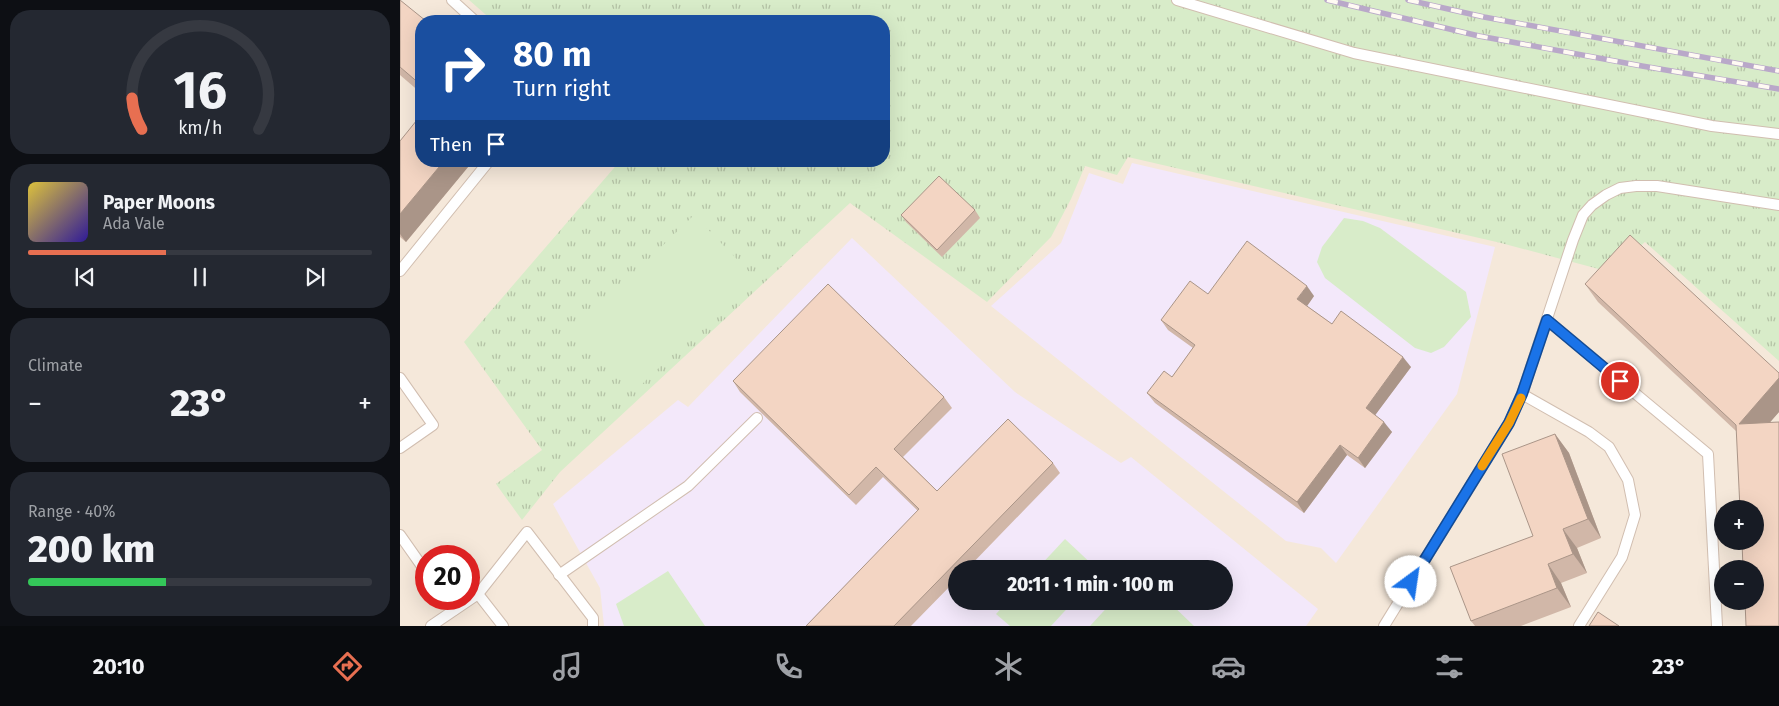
<!DOCTYPE html>
<html lang="en">
<head>
<meta charset="utf-8">
<style>
  :root { --surface:#171b24; --page:#242831; --text:#f1f3f6; --muted:#9ea1a6; --line:#363941; --accent:#e76f51 }
  body { margin:0; font-family:"Fira Sans",sans-serif; background:var(--page); color:var(--text); height:100vh; display:flex; flex-direction:column; font-size:19px; white-space:nowrap }
  * { box-sizing:border-box; margin:0 }
  p { font-size:16px; color:var(--muted) }
  .icon { flex:none; width:28px; height:28px; fill:none; stroke:currentColor; stroke-width:2; stroke-linecap:round; stroke-linejoin:round }
  .map { position:relative; flex:1; overflow:hidden }
  .drawer { display:flex; flex-direction:column; gap:10px; padding:10px; background:#0d0f14; width:400px }
  .drawer>* { flex:none }
  .guide { position:absolute; left:15px; top:15px; width:475px; height:152px; border-radius:20px; box-shadow:0 5px 20px #0002; background:#1a4fa0; color:#fff; overflow:hidden }
  .tools { position:absolute; left:1314px; top:500px; display:grid; gap:10px }
  .tools a { display:grid; place-items:center; width:50px; height:50px; border-radius:50%; background:var(--surface); box-shadow:0 5px 20px #0002; font-size:25px }
  .speed { position:absolute; left:15px; top:545px; display:flex; gap:10px; font-size:25px; font-weight:700; text-align:center }
  .speed>* { display:grid; place-content:center; width:65px; height:65px; border-radius:50%; background:var(--surface); box-shadow:0 5px 20px #0002; line-height:1 }
  .speed .limit { border:8px solid #d22; background:#fff; color:#111 }
  .pin { position:absolute; display:grid; place-items:center; width:42px; height:42px; color:#fff; margin:-21px; border:2px solid #fff; border-radius:50%; box-shadow:0 1px 5px #0007 }
  .me { position:absolute; width:55px; margin:-28px; rotate:31deg; stroke-linejoin:round; filter:drop-shadow(0 0 4px #0008) }
  .turn { display:flex; align-items:center; gap:18px; height:105px; padding:0 15px; font-size:22px }
  .turn .icon { width:65px; height:65px; stroke-width:2.5 }
  .turn b { display:block; font-size:35px; line-height:42px }
  .then { display:flex; align-items:center; height:48px; padding:0 15px; background:#0003; gap:10px; font-size:19px }
  .big { font-size:38px; font-weight:800; line-height:1.1 }
  .drawer .tile { flex:1; display:flex; flex-direction:column; justify-content:center; gap:8px; min-width:0; padding:0 18px; border-radius:20px; background:var(--page) }
  .drawer .dial { align-items:center; gap:0 }
  .dial svg { height:130px; overflow:visible; fill:none; stroke:var(--line); stroke-width:7; stroke-linecap:round; text-anchor:middle }
  .dial text { fill:var(--text); stroke:none }
  .song { display:flex; align-items:center; gap:15px }
  .cover { width:60px; height:60px; border-radius:8px; background:linear-gradient(135deg,hsl(50 70% 55%),hsl(250 70% 35%)) }
  .played { height:5px; border-radius:2px; background:linear-gradient(90deg,var(--accent) 40%,var(--line) 40%) }
  .keys { display:flex; justify-content:space-around; direction:ltr }
  .heat { display:flex; justify-content:space-between; align-items:center; font-size:28px; direction:ltr }
  .charge { height:8px; border-radius:4px; background:linear-gradient(90deg,#34c759 40%,var(--line) 0) }
  .trip { position:absolute; left:548px; top:560px; width:285px; height:50px; border-radius:25px; background:var(--surface); box-shadow:0 5px 20px #0002; font-weight:800; line-height:50px; text-align:center }
  .dock { display:flex; height:80px; justify-content:space-around; align-items:center; background:#090b0e; color:var(--muted) }
  .dock .icon { width:35px; height:35px }
  .dock .on { color:var(--accent) }
  .dock b { font-size:22px; color:var(--text) }
  main { display:flex; flex:1; min-height:0 }
  .map>svg:first-child { display:block }
</style>
</head>
<body>
<main>
<section class="drawer">
<div class="tile dial"><svg viewBox="0 0 100 80">
<path d="M14 69A42 42 0 1 1 86 69"/>
<path d="M14 69A42 42 0 0 1 8 50" stroke="#e76f51"/>
<text x="50" y="56" font-size="32" font-weight="700">16</text>
<text x="50" y="72" font-size="11">km/h</text>
</svg></div>
<div class="tile">
<div class="song"><i class="cover"></i><div><b>Paper Moons</b><p>Ada Vale</p></div></div>
<div class="played"></div>
<div class="keys"><svg class="icon" aria-label="previous" viewBox="0 0 24 24"><path d="M18 5L8 12l10 7zM5 5v14"/></svg><svg class="icon" aria-label="pause" viewBox="0 0 24 24"><path d="M8 5v14M16 5v14"/></svg><svg class="icon" aria-label="next" viewBox="0 0 24 24"><path d="M6 5l10 7-10 7zM19 5v14"/></svg></div>
</div>
<div class="tile"><p>Climate</p>
<div class="heat"><a>−</a><b class="big">23°</b><a>+</a></div>
</div>
<div class="tile"><p>Range · 40%</p><b class="big">200 km</b><div class="charge"></div></div>
</section>
<div class="map">
<svg width="1379" height="626" viewBox="0 0 1379 626">
  <defs>
    <pattern id="park-tufts" width="24" height="20" patternUnits="userSpaceOnUse" patternTransform="scale(1.25)"><rect width="24" height="20" fill="#d8ecc9"/><path d="M3 7l-1-3M5 7V3M7 7l1-3M15 17l-1-3M17 17v-4M19 17l1-3" fill="none" stroke="#b4c2a5"/></pattern>
  </defs>
  <rect width="100%" height="100%" fill="#fdf6ec"/>
  <!-- residential -->
  <path fill="#f5e8da" fill-rule="evenodd" d="M 0,0 L 1379,0 L 1379,626 L 0,626 ZM 21,21 L 484,21 L 484,161 L 21,161 ZM 1322,509 L 1355,509 L 1355,541 L 1322,541 ZM 26,556 L 69,556 L 69,599 L 26,599 ZM 556,569 L 824,569 L 824,601 L 556,601 ZM 1322,569 L 1355,569 L 1355,601 L 1322,601 Z"/>
  <!-- education -->
  <g fill="#f3e8fa" fill-rule="evenodd">
    <path d="M 732,163 L 1095,247 L 1057,394 L 936,563 L 921,548 L 886,541 L 591,306 L 661,243 L 689,173 L 723,184 Z"/>
    <path d="M 452,238 L 615,392 L 721,463 L 731,457 L 918,609 L 906,626 L 204,626 L 200,588 L 153,504 L 278,400 L 288,407 ZM 556,569 L 824,569 L 824,601 L 556,601 Z"/>
  </g>
  <!-- park -->
  <path fill="url(#park-tufts)" d="M 69,0 L 1379,0 L 1379,361 L 1245,242 L 1210,272 L 1101,243 L 728,157 L 717,175 L 685,166 L 671,199 L 651,237 L 587,302 L 450,203 L 160,472 L 122,520 L 96,484 L 142,450 L 64,342 L 220,161 L 484,161 L 484,21 L 93,21 Z"/>
  <!-- pitch -->
  <g fill="#d8ecc9">
    <path d="M 294,215 L 353,276 L 233,393 L 174,332 Z"/>
    <path d="M 944,218 L 963,221 L 980,228 L 1066,292 L 1071,317 L 1044,347 L 1031,353 L 1015,348 L 925,278 L 917,262 L 922,247 Z"/>
    <path d="M 665,539 L 697,569 L 637,569 Z"/>
    <path d="M 268,571 L 305,626 L 224,626 L 216,604 Z"/>
    <path d="M 608,601 L 674,601 L 651,626 L 610,626 L 596,614 Z"/>
    <path d="M 713,601 L 768,601 L 794,626 L 690,626 Z"/>
  </g>
  <g fill="none" stroke-linecap="round" stroke-linejoin="round">
    <!-- service casing -->
    <g stroke="#d1beb0" stroke-width="12">
      <g id="service">
        <path d="M 52,0 L 75,21"/>
        <path d="M 777,0 L 954,53 L 1312,126 L 1379,134"/>
        <path d="M 0,271 L 89,161"/>
        <path d="M 1147,320 L 1308,454 L 1317,626"/>
        <path d="M 0,378 L 33,425 L 0,448"/>
        <path d="M 1122,394 L 1189,432 L 1209,447 L 1228,480 L 1235,515 L 1222,557 L 1179,626"/>
        <path d="M 0,535 L 26,572"/>
        <path d="M 159,575 L 288,486 L 357,418"/>
        <path d="M 78,594 L 103,626"/>
        <path d="M 46,599 L 54,610"/>
        <path d="M 31,626 L 78,594 L 127,532 L 193,618 L 193,626"/>
        <path d="M 984,626 L 1109,423 L 1122,394 L 1173,240 L 1183,215 L 1192,205 L 1206,195 L 1220,188 L 1236,186 L 1257,186 L 1379,205"/>
      </g>
    </g>
    <!-- service -->
    <use href="#service" stroke="#fff" stroke-width="10"/>
    <!-- rail casing -->
    <g stroke="#b9a8c9" stroke-width="5.5">
      <g id="rail">
        <path d="M 927,0 L 1079,36 L 1242,66 L 1379,89"/>
        <path d="M 1008,0 L 1084,17 L 1379,71"/>
      </g>
    </g>
    <!-- rail -->
    <use href="#rail" stroke="#fffaf3" stroke-width="4" stroke-dasharray="11" stroke-linecap="butt"/>
  </g>
  <!-- wall -->
  <g fill="#d1b7a8">
    <path d="M 0,0 L 21,21 L 21,93 L 0,75 Z"/>
    <path d="M 0,141 L 21,161 L 73,161 L 6,242 L 0,237 Z"/>
    <path d="M 575,210 L 580,218 L 542,257 L 506,222 L 501,215 Z"/>
    <path d="M 1185,284 L 1379,373 L 1379,412 L 1369,423 L 1336,431 L 1198,302 Z"/>
    <path d="M 914,296 L 907,306 L 932,324 L 1011,367 L 975,415 L 992,432 L 965,468 L 947,455 L 904,513 L 755,403 L 747,393 L 772,377 L 793,348 L 768,330 L 761,320 Z"/>
    <path d="M 333,381 L 544,397 L 552,408 L 503,457 L 537,491 L 653,463 L 660,473 L 567,569 L 556,569 L 556,580 L 511,626 L 406,626 L 518,511 L 483,477 L 456,505 L 340,392 Z"/>
    <path d="M 1155,434 L 1169,453 L 1201,538 L 1177,548 L 1187,573 L 1161,583 L 1171,607 L 1121,626 L 1075,626 L 1071,621 L 1133,536 Z"/>
  </g>
  <!-- shaded-wall -->
  <g fill="#aa9588">
    <path d="M 44,161 L 73,161 L 6,242 L 0,234 L 0,214 Z"/>
    <path d="M 907,286 L 914,296 L 905,309 L 897,299 Z"/>
    <path d="M 1003,357 L 1011,367 L 973,418 L 966,408 Z"/>
    <path d="M 1379,378 L 1379,412 L 1352,443 L 1339,424 Z"/>
    <path d="M 984,422 L 992,432 L 965,468 L 958,458 Z"/>
    <path d="M 1155,434 L 1169,453 L 1201,538 L 1188,519 Z"/>
    <path d="M 940,445 L 947,455 L 904,513 L 897,502 Z"/>
    <path d="M 1163,529 L 1177,548 L 1187,573 L 1173,554 Z"/>
    <path d="M 1148,564 L 1161,583 L 1171,607 L 1157,588 Z"/>
  </g>
  <!-- building -->
  <g fill="#f3d5c3" stroke="#aa9588">
    <path d="M 0,0 L 26,21 L 21,21 L 21,85 L 0,67 Z"/>
    <path d="M 21,115 L 21,161 L 44,161 L 0,214 L 0,141 Z"/>
    <path d="M 539,176 L 575,210 L 537,250 L 501,215 Z"/>
    <path d="M 1230,235 L 1379,373 L 1379,378 L 1339,424 L 1379,422 L 1379,626 L 1346,626 L 1345,601 L 1355,601 L 1355,569 L 1343,569 L 1342,541 L 1355,541 L 1355,509 L 1340,509 L 1336,425 L 1185,284 Z"/>
    <path d="M 847,241 L 907,286 L 897,299 L 932,324 L 941,311 L 1003,357 L 966,408 L 984,422 L 958,458 L 940,445 L 897,502 L 747,393 L 764,371 L 772,377 L 795,345 L 761,320 L 790,281 L 808,294 Z"/>
    <path d="M 428,284 L 544,397 L 494,449 L 537,491 L 608,419 L 653,463 L 494,626 L 406,626 L 519,509 L 476,467 L 449,495 L 333,381 Z"/>
    <path d="M 1155,434 L 1188,519 L 1163,529 L 1173,554 L 1148,564 L 1157,588 L 1071,621 L 1050,567 L 1133,536 L 1102,454 Z"/>
    <path d="M 1198,612 L 1219,626 L 1189,626 Z"/>
  </g>
  <g fill="none" stroke-linecap="round" stroke-linejoin="round">
    <!-- route casing -->
    <g stroke="#114b97" stroke-width="12">
      <path id="route" d="M 1011,582 L 1109,423 L 1122,394 L 1147,320 L 1220,381"/>
    </g>
    <!-- route -->
    <use href="#route" stroke="#1a73e8" stroke-width="9"/>
    <!-- slow -->
    <path stroke="#f59e0b" stroke-width="9" d="M 1082,466 L 1109,423 L 1121,398"/>
  </g>
</svg>
<div class="tools">
<a>+</a>
<a>−</a>
</div>
<div class="speed"><div class="limit">20</div></div>
<div class="pin" style="left:1220px;top:381px;background:#d93025"><svg class="icon" aria-label="arrive" viewBox="0 0 24 24"><path d="M6 21V4h12l-3 4 3 4H6"/></svg></div>
<svg class="me" style="left:1011px;top:582px" viewBox="-20 -20 40 40"><circle r="19" fill="#fff"/><path d="M0-13L10 11 0 6-10 11z" fill="#1a73e8"/></svg>
<div class="trip">20:11 · 1 min · 100 m</div>
<div class="guide">
<div class="turn"><svg class="icon" aria-label="right" viewBox="0 0 24 24"><path d="M7 20v-9h11M14 6l5 5-5 5"/></svg><div><b>80 m</b>Turn right</div></div>
<div class="then">Then<svg class="icon" aria-label="arrive" viewBox="0 0 24 24"><path d="M6 21V4h12l-3 4 3 4H6"/></svg></div>
</div>
</div>
</main>
<nav class="dock">
<b>20:10</b>
<svg class="icon on" aria-label="directions" viewBox="0 0 24 24"><path d="M12 3l9 9-9 9-9-9zM9 14v-3h6M13 9l2 2-2 2"/></svg>
<svg class="icon" aria-label="music" viewBox="0 0 24 24"><path d="M9 18V5l10-2v13"/><circle cx="6" cy="18" r="3"/><circle cx="16" cy="16" r="3"/></svg>
<svg class="icon" aria-label="phone" viewBox="0 0 24 24"><path d="M5 4h4l2 5-3 2q2 4 5 5l2-3 5 2v4C11 20 4 13 5 4z"/></svg>
<svg class="icon" aria-label="climate" viewBox="0 0 24 24"><path d="M12 3v18M4 7l16 10M4 17L20 7"/></svg>
<svg class="icon" aria-label="car" viewBox="0 0 24 24"><path d="M5 17H2v-5l4-1 3-4h7l3 4 3 1v5h-3M9 17h6M6 11h13"/><circle cx="7" cy="17" r="2"/><circle cx="17" cy="17" r="2"/></svg>
<svg class="icon" aria-label="filters" viewBox="0 0 24 24"><path d="M4 7h16M4 17h16"/><circle cx="9" cy="7" r="2"/><circle cx="15" cy="17" r="2"/></svg>
<b>23°</b>
</nav>
</body>
</html>
